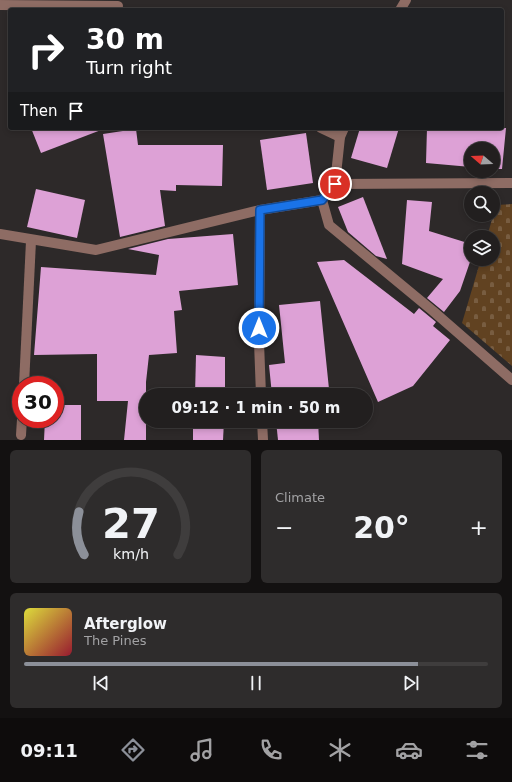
<!DOCTYPE html>
<html lang="en">
<head>
<meta charset="utf-8">
<style>
  :root { --surface:#221f1f; --page:#2e2c2c; --text:#f1f3f6; --muted:#a2a2a4; --line:#3f3d3d; --accent:#8c9099 }
  body { margin:0; font-family:"DejaVu Sans",sans-serif; background:var(--page); color:var(--text); height:100vh; display:flex; flex-direction:column; font-size:15px; white-space:nowrap }
  * { box-sizing:border-box; margin:0 }
  p { font-size:13px; color:var(--muted) }
  .icon { flex:none; width:22px; height:22px; fill:none; stroke:currentColor; stroke-width:2; stroke-linecap:round; stroke-linejoin:round }
  .map { position:relative; height:440px; overflow:hidden }
  .sheet { display:flex; flex-direction:column; gap:10px; padding:10px; background:#131111; flex:1 }
  .sheet>* { flex:none }
  .top-card { position:absolute; left:8px; top:8px; width:496px; height:122px; border-radius:4px; box-shadow:0 2px 6px #0003,0 0 0 1px var(--line); background:#202124; color:#fff; overflow:hidden }
  .needle { width:26px; rotate:289deg }
  .controls { position:absolute; left:464px; top:142px; display:grid; gap:8px }
  .controls a { display:grid; place-items:center; width:36px; height:36px; border-radius:50%; background:var(--surface); box-shadow:0 2px 6px #0003,0 0 0 1px var(--line); font-size:20px }
  .speed { position:absolute; left:12px; top:376px; display:flex; gap:8px; font-size:20px; font-weight:700; text-align:center }
  .speed>* { display:grid; place-content:center; width:52px; height:52px; border-radius:50%; background:var(--surface); box-shadow:0 2px 6px #0003,0 0 0 1px var(--line); line-height:1 }
  .speed .limit { border:6px solid #d22; background:#fff; color:#111 }
  .pin { position:absolute; display:grid; place-items:center; width:34px; height:34px; color:#fff; margin:-17px; border:2px solid #fff; border-radius:50%; box-shadow:0 1px 4px #0007 }
  .me { position:absolute; width:44px; margin:-22px; rotate:0deg; stroke-linejoin:round; filter:drop-shadow(0 0 3px #0008) }
  .turn { display:flex; align-items:center; gap:14px; height:84px; padding:0 12px; font-size:18px }
  .turn .icon { width:52px; height:52px; stroke-width:2.5 }
  .turn b { display:block; font-size:28px; line-height:34px }
  .then { display:flex; align-items:center; height:38px; padding:0 12px; background:#0003; gap:8px; font-size:15px }
  .big { font-size:30px; font-weight:700; line-height:1.1 }
  .sheet .widget { flex:1; display:flex; flex-direction:column; justify-content:center; gap:6px; min-width:0; padding:0 14px; border-radius:6px; background:var(--page) }
  .sheet .dial { align-items:center; gap:0 }
  .dial svg { height:104px; overflow:visible; fill:none; stroke:var(--line); stroke-width:7; stroke-linecap:round; text-anchor:middle }
  .dial text { fill:var(--text); stroke:none }
  .song { display:flex; align-items:center; gap:12px }
  .cover { width:48px; height:48px; border-radius:6px; background:linear-gradient(135deg,hsl(60 70% 55%),hsl(350 70% 35%)) }
  .played { height:4px; border-radius:2px; background:linear-gradient(90deg,var(--accent) 85%,var(--line) 85%) }
  .keys { display:flex; justify-content:space-around; direction:ltr }
  .heat { display:flex; justify-content:space-between; align-items:center; font-size:22px; direction:ltr }
  .sheet .tiles { flex:1; display:grid; gap:10px; grid-template-columns:1fr 1fr }
  .widget:last-child { grid-column:span 2 }
  .trip { position:absolute; left:139px; top:388px; width:234px; height:40px; border-radius:20px; background:var(--surface); box-shadow:0 2px 6px #0003,0 0 0 1px var(--line); font-weight:700; line-height:40px; text-align:center }
  .tabs { display:flex; height:64px; justify-content:space-around; align-items:center; background:#0e0c0c; color:var(--muted) }
  .tabs .icon { width:28px; height:28px }
  .tabs .selected { color:var(--accent) }
  .tabs b { font-size:18px; color:var(--text) }
  .map>svg:first-child { display:block }
</style>
</head>
<body>
<div class="map">
<svg width="512" height="440" viewBox="0 0 512 440">
  <defs>
    <pattern id="cemetery-stones" width="16" height="16" patternUnits="userSpaceOnUse"><rect width="16" height="16" fill="#614221"/><path d="M2 7V4a2 2 0 0 1 4 0v3zM10 15v-3a2 2 0 0 1 4 0v3z" fill="#785d41"/></pattern>
  </defs>
  <rect width="100%" height="100%" fill="#2d2929"/>
  <!-- cemetery -->
  <path fill="url(#cemetery-stones)" d="M 512,204 L 512,366 L 462,323 L 481,259 L 493,259 L 493,237 L 487,237 L 496,205 Z"/>
  <!-- building -->
  <g fill="#dda1d6">
    <path d="M 31,128 L 101,128 L 101,130 L 41,153 Z"/>
    <path d="M 360,128 L 399,128 L 387,168 L 351,158 Z"/>
    <path d="M 427,128 L 506,128 L 502,169 L 493,169 L 493,149 L 471,149 L 471,167 L 426,163 Z"/>
    <path d="M 136,129 L 138,145 L 223,145 L 222,186 L 176,185 L 176,191 L 160,190 L 165,226 L 120,237 L 103,134 Z"/>
    <path d="M 306,133 L 313,183 L 267,190 L 260,140 Z"/>
    <path d="M 36,189 L 85,200 L 77,238 L 27,227 Z"/>
    <path d="M 363,197 L 387,259 L 376,256 L 348,232 L 338,207 Z"/>
    <path d="M 407,200 L 432,202 L 429,231 L 471,244 L 471,259 L 460,291 L 444,312 L 427,298 L 443,279 L 402,264 Z"/>
    <path d="M 233,234 L 238,285 L 179,291 L 182,310 L 174,311 L 177,353 L 149,355 L 146,382 L 146,440 L 124,440 L 128,401 L 97,401 L 97,354 L 34,355 L 41,267 L 156,275 L 159,255 L 128,249 L 168,239 Z"/>
    <path d="M 344,260 L 414,314 L 419,308 L 436,322 L 433,326 L 450,340 L 413,386 L 378,402 L 317,262 Z"/>
    <path d="M 320,301 L 329,389 L 315,391 L 315,395 L 272,395 L 269,365 L 285,363 L 279,305 Z"/>
    <path d="M 196,355 L 225,357 L 225,395 L 195,395 Z"/>
    <path d="M 55,405 L 81,405 L 81,440 L 44,440 L 45,419 L 55,419 Z"/>
    <path d="M 193,421 L 224,421 L 223,440 L 193,440 Z"/>
    <path d="M 276,421 L 318,421 L 319,440 L 278,440 Z"/>
  </g>
  <g fill="none" stroke-linecap="round" stroke-linejoin="round">
    <!-- minor -->
    <g stroke="#8e6c64" stroke-width="10">
      <path d="M 0,5 L 118,6"/>
      <path d="M 400,10 L 406,0"/>
      <path d="M 321,128 L 340,137"/>
      <path d="M 335,184 L 340,137 L 344,128"/>
      <path d="M 322,200 L 329,225 L 433,311 L 512,380"/>
      <path d="M 260,210 L 259,342 L 261,395"/>
      <path d="M 0,234 L 96,250 L 260,210 L 322,200 L 335,184 L 512,183"/>
      <path d="M 24,385 L 31,241"/>
      <path d="M 262,421 L 263,440"/>
      <path d="M 21,435 L 22,419"/>
    </g>
  </g>
  <g fill="none" stroke-linecap="round" stroke-linejoin="round">
    <!-- route casing -->
    <g stroke="#114b97" stroke-width="10">
      <path id="route" d="M 259,328 L 260,210 L 322,200 L 335,184"/>
    </g>
    <!-- route -->
    <use href="#route" stroke="#1a73e8" stroke-width="7"/>
  </g>
</svg>
<div class="controls">
<a><svg class="needle" viewBox="-14 -14 28 28"><path d="M0-13l5 13h-10z" fill="#e53935"/><path d="M0 13l5-13h-10z" fill="#a2a2a4"/></svg></a>
<a><svg class="icon" aria-label="search" viewBox="0 0 24 24"><circle cx="10" cy="10" r="6"/><path d="M15 15l6 6"/></svg></a>
<a><svg class="icon" aria-label="layers" viewBox="0 0 24 24"><path d="M12 4l9 5-9 5-9-5zM3 14l9 5 9-5"/></svg></a>
</div>
<div class="speed"><div class="limit">30</div></div>
<div class="pin" style="left:335px;top:184px;background:#d93025"><svg class="icon" aria-label="arrive" viewBox="0 0 24 24"><path d="M6 21V4h12l-3 4 3 4H6"/></svg></div>
<svg class="me" style="left:259px;top:328px" viewBox="-20 -20 40 40"><circle r="17" fill="#1a73e8" stroke="#fff" stroke-width="3"/><path d="M0-11L8 9 0 5-8 9z" fill="#fff"/></svg>
<div class="trip">09:12 · 1 min · 50 m</div>
<div class="top-card">
<div class="turn"><svg class="icon" aria-label="right" viewBox="0 0 24 24"><path d="M7 20v-9h11M14 6l5 5-5 5"/></svg><div><b>30 m</b>Turn right</div></div>
<div class="then">Then<svg class="icon" aria-label="arrive" viewBox="0 0 24 24"><path d="M6 21V4h12l-3 4 3 4H6"/></svg></div>
</div>
</div>
<section class="sheet">
<div class="tiles">
<div class="widget dial"><svg viewBox="0 0 100 80">
<path d="M14 69A42 42 0 1 1 86 69"/>
<path d="M14 69A42 42 0 0 1 10 36" stroke="#8c9099"/>
<text x="50" y="56" font-size="32" font-weight="700">27</text>
<text x="50" y="72" font-size="11">km/h</text>
</svg></div>
<div class="widget"><p>Climate</p>
<div class="heat"><a>−</a><b class="big">20°</b><a>+</a></div>
</div>
<div class="widget">
<div class="song"><i class="cover"></i><div><b>Afterglow</b><p>The Pines</p></div></div>
<div class="played"></div>
<div class="keys"><svg class="icon" aria-label="previous" viewBox="0 0 24 24"><path d="M18 5L8 12l10 7zM5 5v14"/></svg><svg class="icon" aria-label="pause" viewBox="0 0 24 24"><path d="M8 5v14M16 5v14"/></svg><svg class="icon" aria-label="next" viewBox="0 0 24 24"><path d="M6 5l10 7-10 7zM19 5v14"/></svg></div>
</div>
</div>
</section>
<nav class="tabs">
<b>09:11</b>
<svg class="icon selected" aria-label="directions" viewBox="0 0 24 24"><path d="M12 3l9 9-9 9-9-9zM9 14v-3h6M13 9l2 2-2 2"/></svg>
<svg class="icon" aria-label="music" viewBox="0 0 24 24"><path d="M9 18V5l10-2v13"/><circle cx="6" cy="18" r="3"/><circle cx="16" cy="16" r="3"/></svg>
<svg class="icon" aria-label="phone" viewBox="0 0 24 24"><path d="M5 4h4l2 5-3 2q2 4 5 5l2-3 5 2v4C11 20 4 13 5 4z"/></svg>
<svg class="icon" aria-label="climate" viewBox="0 0 24 24"><path d="M12 3v18M4 7l16 10M4 17L20 7"/></svg>
<svg class="icon" aria-label="car" viewBox="0 0 24 24"><path d="M5 17H2v-5l4-1 3-4h7l3 4 3 1v5h-3M9 17h6M6 11h13"/><circle cx="7" cy="17" r="2"/><circle cx="17" cy="17" r="2"/></svg>
<svg class="icon" aria-label="filters" viewBox="0 0 24 24"><path d="M4 7h16M4 17h16"/><circle cx="9" cy="7" r="2"/><circle cx="15" cy="17" r="2"/></svg>
</nav>
</body>
</html>
